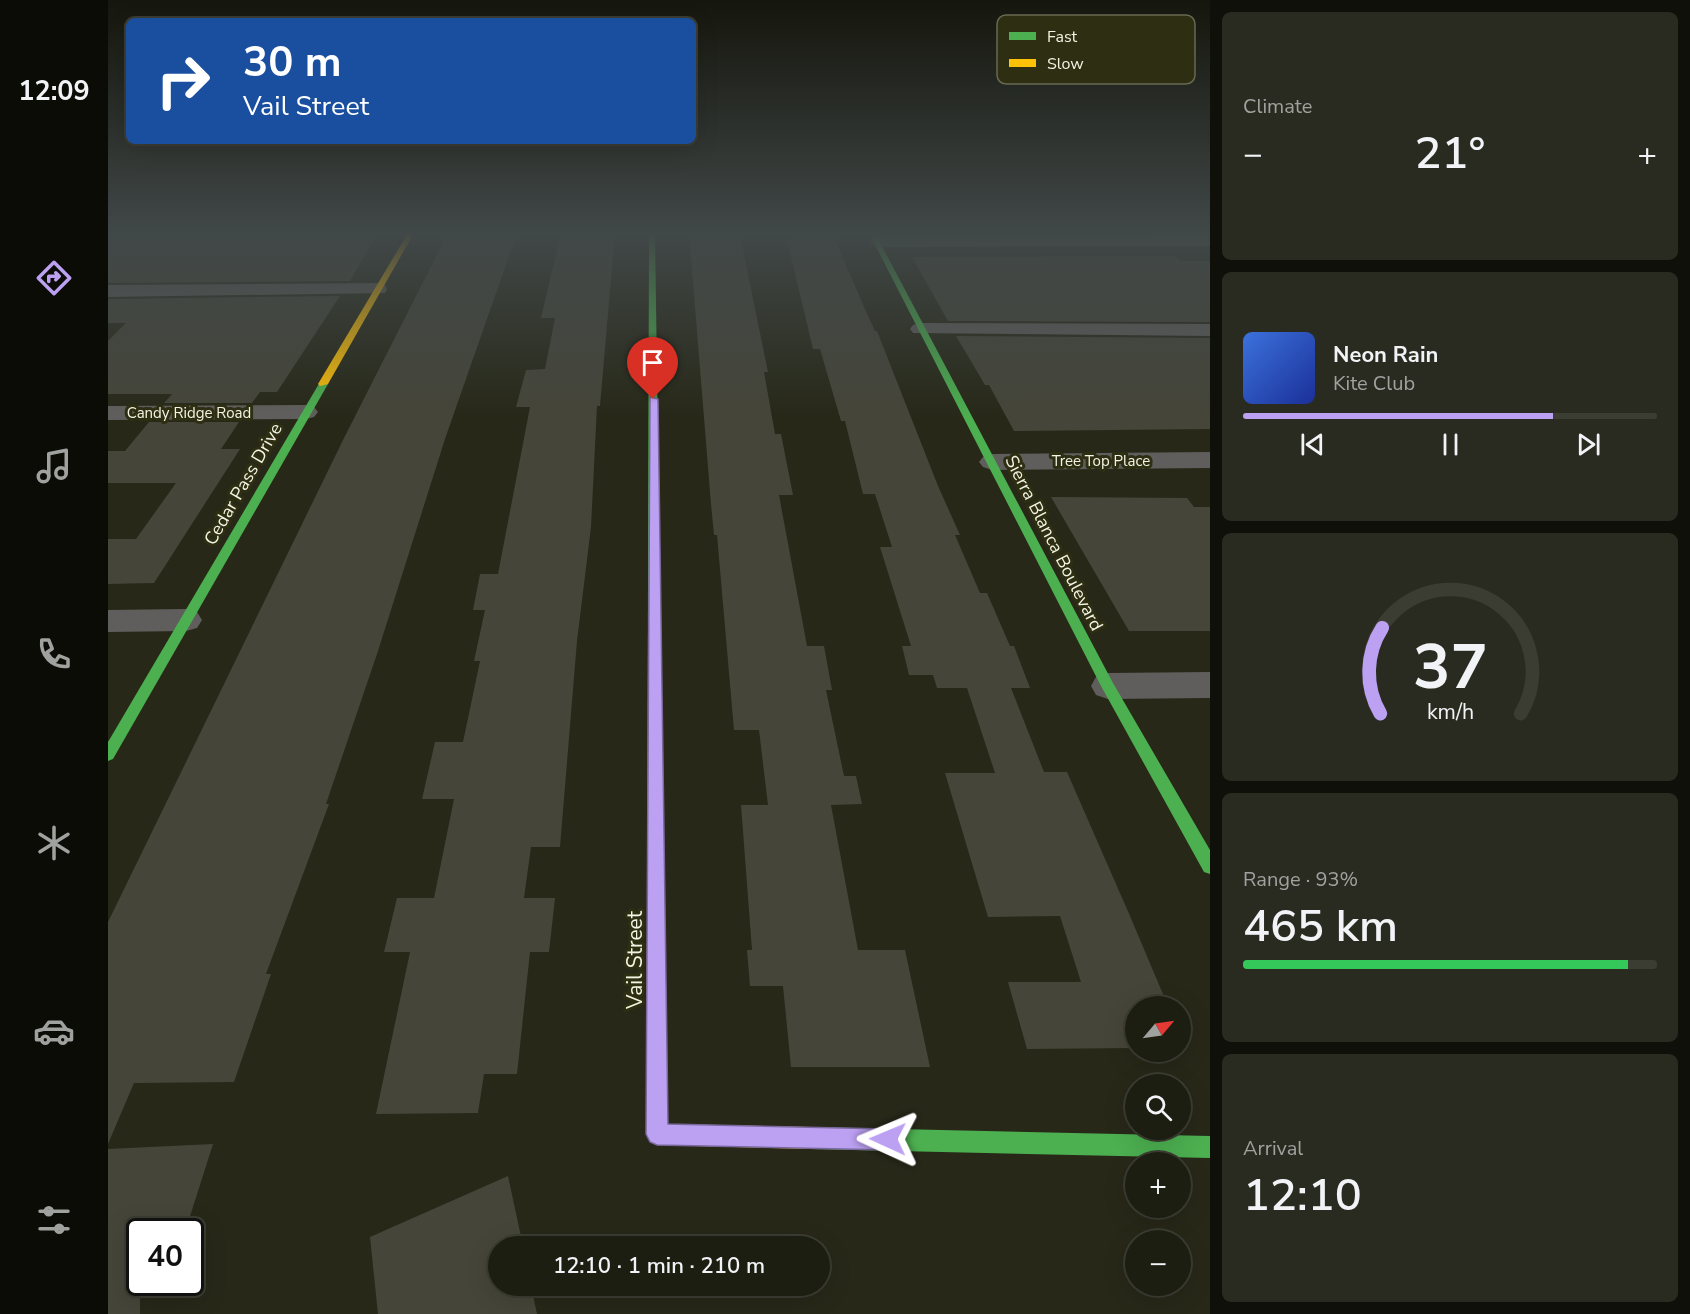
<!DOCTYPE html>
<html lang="en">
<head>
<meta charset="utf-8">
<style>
  :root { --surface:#1d1e12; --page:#2a2b20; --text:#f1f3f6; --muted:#a0a29f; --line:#3b3c32; --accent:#bca0f2 }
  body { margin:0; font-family:"Nunito Sans",sans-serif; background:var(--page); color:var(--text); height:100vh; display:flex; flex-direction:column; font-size:22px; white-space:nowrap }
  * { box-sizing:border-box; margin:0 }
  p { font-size:20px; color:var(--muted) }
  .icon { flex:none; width:33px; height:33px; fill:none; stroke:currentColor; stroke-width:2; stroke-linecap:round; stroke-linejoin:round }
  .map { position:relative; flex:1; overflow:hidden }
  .sheet { display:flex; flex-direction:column; gap:12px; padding:12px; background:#10100a; width:480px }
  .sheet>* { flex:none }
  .top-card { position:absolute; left:18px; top:18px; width:570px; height:126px; border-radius:9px; box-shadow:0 6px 24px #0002,0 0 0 2px var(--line); background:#1a4fa0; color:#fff; overflow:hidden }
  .needle { width:39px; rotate:61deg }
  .buttons { position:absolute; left:1017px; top:996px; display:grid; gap:12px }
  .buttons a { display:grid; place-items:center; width:66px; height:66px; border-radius:50%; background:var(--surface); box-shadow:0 6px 24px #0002,0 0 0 2px var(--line); font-size:30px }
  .speed { position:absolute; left:18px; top:1218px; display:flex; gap:12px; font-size:30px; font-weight:700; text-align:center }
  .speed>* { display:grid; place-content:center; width:78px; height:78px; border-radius:50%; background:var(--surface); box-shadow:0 6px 24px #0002,0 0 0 2px var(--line); line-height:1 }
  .speed .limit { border:3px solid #111; border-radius:9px; background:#fff; color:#111 }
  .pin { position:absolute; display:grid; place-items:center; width:51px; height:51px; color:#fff; margin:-62px -26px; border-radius:50% 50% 50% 0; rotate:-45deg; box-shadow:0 0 6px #0007 }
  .pin .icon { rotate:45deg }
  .me { position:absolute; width:66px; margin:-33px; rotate:271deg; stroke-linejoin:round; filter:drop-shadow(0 0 4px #0008) }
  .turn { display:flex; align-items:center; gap:21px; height:126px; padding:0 18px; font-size:27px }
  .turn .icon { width:78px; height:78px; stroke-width:2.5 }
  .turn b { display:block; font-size:42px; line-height:51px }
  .big { font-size:45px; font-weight:600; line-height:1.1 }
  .sheet .card { flex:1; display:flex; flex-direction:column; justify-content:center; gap:9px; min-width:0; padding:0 21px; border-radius:9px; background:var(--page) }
  .sheet .dial { align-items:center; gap:0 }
  .dial svg { height:156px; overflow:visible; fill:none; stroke:var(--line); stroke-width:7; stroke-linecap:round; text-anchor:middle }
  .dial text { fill:var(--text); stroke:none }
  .song { display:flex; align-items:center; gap:18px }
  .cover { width:72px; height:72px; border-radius:9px; background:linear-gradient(135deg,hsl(220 70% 55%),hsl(230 70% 35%)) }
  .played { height:6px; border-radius:3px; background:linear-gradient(90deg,var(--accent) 75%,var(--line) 75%) }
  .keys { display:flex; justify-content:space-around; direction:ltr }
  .heat { display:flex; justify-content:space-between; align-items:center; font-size:33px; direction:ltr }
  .charge { height:9px; border-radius:4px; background:linear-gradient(90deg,#34c759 93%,var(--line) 0) }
  .trip { position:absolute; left:380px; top:1236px; width:342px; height:60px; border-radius:30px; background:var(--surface); box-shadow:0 6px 24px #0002,0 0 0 2px var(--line); font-weight:600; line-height:60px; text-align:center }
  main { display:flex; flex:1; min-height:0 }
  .tabs { display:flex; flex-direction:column; width:108px; justify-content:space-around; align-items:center; background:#0c0c07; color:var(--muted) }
  .tabs .icon { width:42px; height:42px }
  .tabs .on { color:var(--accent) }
  .tabs b { font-size:27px; color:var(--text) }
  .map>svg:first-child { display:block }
</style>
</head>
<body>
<main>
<nav class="tabs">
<b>12:09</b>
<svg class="icon on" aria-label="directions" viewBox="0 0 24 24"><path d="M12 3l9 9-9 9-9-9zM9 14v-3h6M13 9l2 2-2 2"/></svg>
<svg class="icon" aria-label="music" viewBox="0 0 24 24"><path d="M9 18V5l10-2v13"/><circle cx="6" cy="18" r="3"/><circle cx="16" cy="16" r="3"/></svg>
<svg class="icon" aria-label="phone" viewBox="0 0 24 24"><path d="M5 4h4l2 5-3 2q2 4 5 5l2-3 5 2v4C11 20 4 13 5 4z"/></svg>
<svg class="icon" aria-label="climate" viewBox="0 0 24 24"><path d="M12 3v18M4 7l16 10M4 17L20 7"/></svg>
<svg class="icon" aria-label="car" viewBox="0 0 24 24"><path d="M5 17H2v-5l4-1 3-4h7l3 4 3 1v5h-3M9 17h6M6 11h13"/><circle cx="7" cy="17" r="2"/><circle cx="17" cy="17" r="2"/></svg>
<svg class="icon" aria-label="filters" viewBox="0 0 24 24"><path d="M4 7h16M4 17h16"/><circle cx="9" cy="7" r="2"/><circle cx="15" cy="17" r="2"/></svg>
</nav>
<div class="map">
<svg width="1102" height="1314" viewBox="0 0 1102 1314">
  <rect width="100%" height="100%" fill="#272818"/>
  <!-- building -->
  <g fill="#454539">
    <path d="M 0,233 L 270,233 L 242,281 L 0,283 Z"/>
    <path d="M 340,233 L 409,233 L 337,439 L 270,651 L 218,804 L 221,804 L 158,974 L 163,974 L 126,1082 L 26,1083 L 0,1144 L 0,922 L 236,438 Z"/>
    <path d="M 453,233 L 507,233 L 492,406 L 489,406 L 483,527 L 469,641 L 452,847 L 423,847 L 416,898 L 447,898 L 441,952 L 422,952 L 409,1074 L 376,1074 L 370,1113 L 268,1114 L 302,952 L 276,952 L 289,898 L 326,898 L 346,799 L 314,799 L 327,742 L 355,742 L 372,661 L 366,661 L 377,610 L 365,610 L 372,574 L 390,574 L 422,407 L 408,407 L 418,370 L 437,369 L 447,318 L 433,318 Z"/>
    <path d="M 581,233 L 631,233 L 633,240 L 660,372 L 656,372 L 667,434 L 673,434 L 685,495 L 671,495 L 699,646 L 716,646 L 724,690 L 718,690 L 736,776 L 748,776 L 754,804 L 723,805 L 750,950 L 797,950 L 822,1067 L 683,1067 L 675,986 L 642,986 L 639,950 L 644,950 L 633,805 L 660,805 L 651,730 L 626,730 L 609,535 L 606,535 L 603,504 Z"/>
    <path d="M 685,233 L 724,233 L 757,309 L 767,331 L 769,331 L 830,486 L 852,535 L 847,535 L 872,593 L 879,593 L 902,646 L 906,646 L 922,688 L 903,688 L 936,772 L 959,772 L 1022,916 L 1060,1006 L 1028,1006 L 1028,1048 L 919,1049 L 900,982 L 973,982 L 952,916 L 880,917 L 837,773 L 887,773 L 859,688 L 829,688 L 825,675 L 801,675 L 794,646 L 803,646 L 772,547 L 784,547 L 767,494 L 755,494 L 737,421 L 733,421 L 712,349 L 705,349 L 679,240 L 687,240 Z"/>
    <path d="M 1067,256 L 1073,261 L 1102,261 L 1102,322 L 840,321 L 804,257 Z"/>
    <path d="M 232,296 L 169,392 L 152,392 L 144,403 L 56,403 L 64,394 L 0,394 L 0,341 L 18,323 L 0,323 L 0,299 Z"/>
    <path d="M 848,336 L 1102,338 L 1102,429 L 906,431 L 881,385 L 877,385 Z"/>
    <path d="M 41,422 L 131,422 L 113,449 L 132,449 L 46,583 L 0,584 L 0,539 L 28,539 L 68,483 L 0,483 L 0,451 L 17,451 Z"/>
    <path d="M 943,497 L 1079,498 L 1086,507 L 1102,507 L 1102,631 L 1021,631 Z"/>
    <path d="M 105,1144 L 77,1232 L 32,1232 L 32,1314 L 0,1314 L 0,1149 Z"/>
    <path d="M 400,1176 L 415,1246 L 390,1246 L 390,1286 L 423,1286 L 429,1314 L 270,1314 L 262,1237 Z"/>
  </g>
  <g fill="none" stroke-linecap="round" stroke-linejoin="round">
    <!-- street -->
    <g fill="#5f5e5c" fill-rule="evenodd">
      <path d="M 1102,236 L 1102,246 L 769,247 L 761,242 L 769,237 Z"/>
      <path d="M 270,283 L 277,285 L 279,289 L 277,293 L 0,297 L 0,285 Z"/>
      <path d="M 812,323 L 1102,324 L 1102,336 L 805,333 L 802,329 L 805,325 Z"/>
      <path d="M 198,405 L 206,407 L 210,412 L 206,417 L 198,419 L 0,420 L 0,406 Z"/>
      <path d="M 1102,452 L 1102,468 L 884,470 L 875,467 L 871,462 L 875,457 L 884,454 Z"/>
      <path d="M 78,609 L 89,612 L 94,620 L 89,628 L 78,631 L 0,632 L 0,610 Z"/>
      <path d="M 1102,672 L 1102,698 L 1000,699 L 988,695 L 983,686 L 988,677 L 1000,673 Z"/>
    </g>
    <!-- fast -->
    <g fill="#4caf50" fill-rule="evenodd">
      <path d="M 541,233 L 547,233 L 557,930 L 554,936 L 548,939 L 542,936 L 539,930 Z"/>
      <path d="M 761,233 L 767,233 L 1005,683 L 1102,850 L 1102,874 L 1096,872 L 993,686 Z"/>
      <path d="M 212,382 L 220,384 L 5,759 L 0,761 L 0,742 Z"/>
      <path d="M 702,1127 L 1102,1136 L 1102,1158 L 702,1149 L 694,1146 L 691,1138 L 694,1130 Z"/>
    </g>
    <!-- slow -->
    <g fill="#ffc107" fill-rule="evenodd">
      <path d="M 300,233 L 306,233 L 220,384 L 212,386 L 210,384 Z"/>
      <path d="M 548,921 L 554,924 L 557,930 L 559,1124 L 702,1127 L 710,1130 L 713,1138 L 710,1146 L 702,1149 L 549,1145 L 542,1141 L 538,1134 L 539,930 L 542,924 Z"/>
    </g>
  </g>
  <!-- sky -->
  <linearGradient id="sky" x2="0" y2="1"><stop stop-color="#15160d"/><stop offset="0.56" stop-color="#414848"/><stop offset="1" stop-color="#414848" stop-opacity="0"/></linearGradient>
  <rect width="1102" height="417" fill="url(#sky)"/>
  <!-- route -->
  <path fill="#bca0f2" stroke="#7a689d" stroke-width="1.5" d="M 542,397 L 550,399 L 560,1124 L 780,1129 L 787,1132 L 790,1139 L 787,1147 L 780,1150 L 549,1145 L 542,1142 L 538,1134 Z"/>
  <g text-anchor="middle" stroke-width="6" stroke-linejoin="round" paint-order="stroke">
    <!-- far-street labels -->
    <g font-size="15" fill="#f3f4e3" stroke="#2d2e12">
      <text x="81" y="418">Candy Ridge Road</text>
      <text x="993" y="466">Tree Top Place</text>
    </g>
    <!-- street labels -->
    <g font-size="18" fill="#f3f4e3" stroke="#2d2e12">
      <text transform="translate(135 484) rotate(-60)" y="6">Cedar Pass Drive</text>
      <text transform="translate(946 543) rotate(63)" y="6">Sierra Blanca Boulevard</text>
    </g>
    <!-- near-street labels -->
    <g font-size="21" fill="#f3f4e3" stroke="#2d2e12">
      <text transform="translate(527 960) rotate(-90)" y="7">Vail Street</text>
    </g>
  </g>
  <!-- legend -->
  <rect x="889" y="15" width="198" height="69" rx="9" fill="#2d2e12" stroke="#686951" stroke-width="1.5"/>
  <rect x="901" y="32" width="27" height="8" fill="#4caf50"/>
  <rect x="901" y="59" width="27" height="8" fill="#ffc107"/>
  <g font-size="16" fill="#f3f4e3">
    <text x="939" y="42">Fast</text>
    <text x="939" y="69">Slow</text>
  </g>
</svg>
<div class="buttons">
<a><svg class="needle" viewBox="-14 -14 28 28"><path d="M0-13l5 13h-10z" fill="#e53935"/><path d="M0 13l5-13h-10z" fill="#a0a29f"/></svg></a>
<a><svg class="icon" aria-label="search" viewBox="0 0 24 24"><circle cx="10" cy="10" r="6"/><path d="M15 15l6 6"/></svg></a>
<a>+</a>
<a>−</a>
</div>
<div class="speed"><div class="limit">40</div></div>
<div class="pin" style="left:545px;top:399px;background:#d93025"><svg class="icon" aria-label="arrive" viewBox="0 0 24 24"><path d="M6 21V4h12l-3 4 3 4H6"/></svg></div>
<svg class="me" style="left:780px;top:1139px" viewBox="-20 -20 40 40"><path d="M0-17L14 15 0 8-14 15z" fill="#bca0f2" stroke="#fff" stroke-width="4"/></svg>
<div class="trip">12:10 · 1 min · 210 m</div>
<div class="top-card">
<div class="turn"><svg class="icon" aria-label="right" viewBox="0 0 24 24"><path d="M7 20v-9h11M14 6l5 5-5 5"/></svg><div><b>30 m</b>Vail Street</div></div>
</div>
</div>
<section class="sheet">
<div class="card"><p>Climate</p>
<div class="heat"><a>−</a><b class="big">21°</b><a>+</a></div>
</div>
<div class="card">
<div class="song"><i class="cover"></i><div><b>Neon Rain</b><p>Kite Club</p></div></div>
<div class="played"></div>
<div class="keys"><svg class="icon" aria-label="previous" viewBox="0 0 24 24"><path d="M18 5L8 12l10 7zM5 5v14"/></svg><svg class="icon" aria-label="pause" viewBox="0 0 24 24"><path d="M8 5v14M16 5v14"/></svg><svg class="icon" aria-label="next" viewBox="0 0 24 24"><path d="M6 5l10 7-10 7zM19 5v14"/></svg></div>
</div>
<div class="card dial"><svg viewBox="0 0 100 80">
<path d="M14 69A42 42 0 1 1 86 69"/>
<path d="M14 69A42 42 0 0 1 15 25" stroke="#bca0f2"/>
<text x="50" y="56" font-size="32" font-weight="700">37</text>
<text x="50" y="72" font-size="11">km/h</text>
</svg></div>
<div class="card"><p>Range · 93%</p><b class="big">465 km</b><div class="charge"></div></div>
<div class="card"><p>Arrival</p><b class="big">12:10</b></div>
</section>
</main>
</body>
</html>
